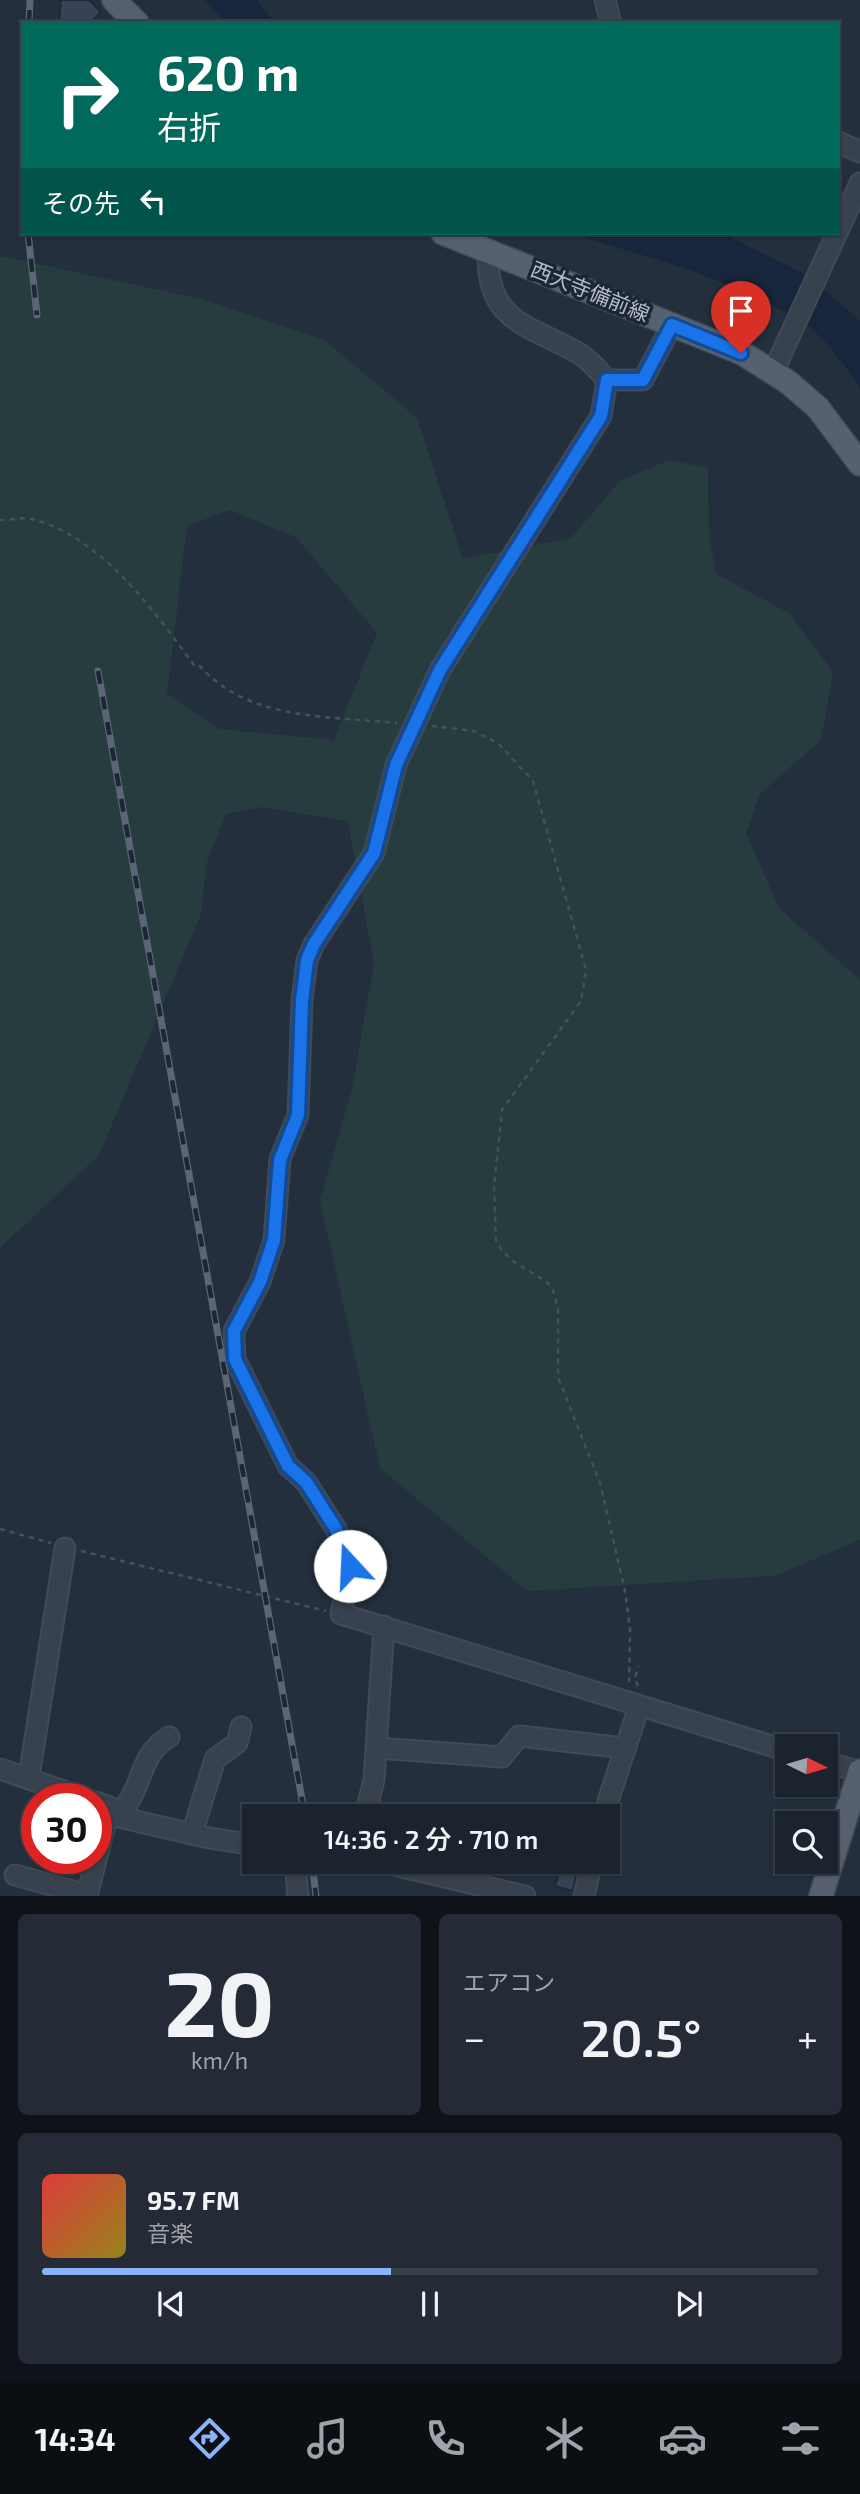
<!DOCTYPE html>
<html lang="ja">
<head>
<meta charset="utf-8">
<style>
  :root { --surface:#1b232e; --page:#242b36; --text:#f1f3f6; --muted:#a0a4aa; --line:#39404a; --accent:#8ab4f8 }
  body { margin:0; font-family:"Exo 2","Noto Sans JP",sans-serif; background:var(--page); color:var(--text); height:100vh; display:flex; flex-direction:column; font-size:26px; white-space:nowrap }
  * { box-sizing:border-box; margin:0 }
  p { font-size:23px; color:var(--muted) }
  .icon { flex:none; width:38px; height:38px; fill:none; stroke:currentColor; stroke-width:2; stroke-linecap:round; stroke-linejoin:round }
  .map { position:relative; height:1896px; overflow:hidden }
  .drawer { display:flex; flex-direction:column; gap:18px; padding:18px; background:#0f1319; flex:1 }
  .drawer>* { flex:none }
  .banner { position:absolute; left:21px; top:21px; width:819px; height:214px; border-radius:0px; box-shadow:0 2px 5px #0004,0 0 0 2px var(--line); background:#00695c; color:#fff; overflow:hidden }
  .needle { width:46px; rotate:95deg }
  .buttons { position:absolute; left:775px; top:1734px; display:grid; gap:14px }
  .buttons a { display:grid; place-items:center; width:63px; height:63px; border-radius:0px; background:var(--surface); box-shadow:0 2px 5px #0004,0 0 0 2px var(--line); font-size:35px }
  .speed { position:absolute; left:21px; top:1783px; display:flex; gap:14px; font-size:35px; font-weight:700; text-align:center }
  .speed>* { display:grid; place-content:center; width:91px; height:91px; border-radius:50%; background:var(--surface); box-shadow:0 2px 5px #0004,0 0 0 2px var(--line); line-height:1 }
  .speed .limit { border:10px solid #d22; background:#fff; color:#111 }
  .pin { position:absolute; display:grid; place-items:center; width:60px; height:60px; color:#fff; margin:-72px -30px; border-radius:50% 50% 50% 0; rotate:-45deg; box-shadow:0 0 7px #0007 }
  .pin .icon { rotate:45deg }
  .me { position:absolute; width:77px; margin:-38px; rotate:340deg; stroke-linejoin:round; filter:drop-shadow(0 0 5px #0008) }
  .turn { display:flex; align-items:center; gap:24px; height:147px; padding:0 21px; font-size:32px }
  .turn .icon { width:91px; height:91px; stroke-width:2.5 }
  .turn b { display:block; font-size:49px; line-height:60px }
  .then { display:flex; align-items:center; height:66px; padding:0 21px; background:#0003; gap:14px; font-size:26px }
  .big { font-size:52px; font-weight:600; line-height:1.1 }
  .drawer .widget { flex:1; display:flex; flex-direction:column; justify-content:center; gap:10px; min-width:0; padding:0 24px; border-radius:10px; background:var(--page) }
  .drawer .dial { align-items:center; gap:0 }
  .dial b { font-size:91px; line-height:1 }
  .song { display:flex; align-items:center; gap:21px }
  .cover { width:84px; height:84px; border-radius:10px; background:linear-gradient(135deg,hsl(0 70% 55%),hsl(50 70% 35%)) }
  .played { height:7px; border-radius:4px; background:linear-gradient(90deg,var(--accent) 45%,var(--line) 45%) }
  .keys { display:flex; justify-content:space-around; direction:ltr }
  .heat { display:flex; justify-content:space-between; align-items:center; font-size:38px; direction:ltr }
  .drawer .tiles { flex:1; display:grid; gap:18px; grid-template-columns:1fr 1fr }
  .widget:last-child { grid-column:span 2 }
  .trip { position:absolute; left:242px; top:1804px; width:378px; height:70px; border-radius:0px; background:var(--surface); box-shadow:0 2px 5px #0004,0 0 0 2px var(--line); font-weight:600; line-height:70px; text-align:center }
  .tabs { display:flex; height:112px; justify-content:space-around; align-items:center; background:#0b0e12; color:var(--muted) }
  .tabs .icon { width:49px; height:49px }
  .tabs .selected { color:var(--accent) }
  .tabs b { font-size:32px; color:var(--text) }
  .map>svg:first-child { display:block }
</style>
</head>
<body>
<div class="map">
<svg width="860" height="1896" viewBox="0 0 860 1896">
  <rect width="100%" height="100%" fill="#242f3e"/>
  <!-- green -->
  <path fill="#263c3f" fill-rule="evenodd" d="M 0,256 L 202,299 L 324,340 L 417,418 L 463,559 L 571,538 L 621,480 L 669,460 L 708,468 L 709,533 L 716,574 L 789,613 L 833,672 L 821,740 L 760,794 L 746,833 L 779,908 L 860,980 L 860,1540 L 774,1576 L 527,1591 L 380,1468 L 320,1201 L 352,1089 L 374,964 L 348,821 L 262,807 L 226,814 L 207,862 L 201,914 L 99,1155 L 0,1248 ZM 230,510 L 297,538 L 377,633 L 334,740 L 219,729 L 167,693 L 187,526 Z"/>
  <!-- water -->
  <g fill="#17263c">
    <path d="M 205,0 L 257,0 L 275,23 L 226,23 Z"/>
    <path d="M 567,233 L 722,233 L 807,275 L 860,321 L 860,388 C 845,366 826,338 803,323 C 736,280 644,255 567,233 Z"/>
  </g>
  <!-- building -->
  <g fill="#364354" stroke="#1f2835" stroke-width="2">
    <path d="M 61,0 L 89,0 L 101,12 L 90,23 L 59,23 Z"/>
    <path d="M 562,1862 L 579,1862 L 573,1891 L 555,1886 Z"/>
  </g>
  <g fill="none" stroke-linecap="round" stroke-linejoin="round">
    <!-- minor casing -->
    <g stroke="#414a57" stroke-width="23">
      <g id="minor">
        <path d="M 605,0 L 611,23"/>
        <path d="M 838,142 L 860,152"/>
        <path d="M 838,231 L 860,183"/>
        <path d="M 488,251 C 486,323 528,324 580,354 C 590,360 599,371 607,380"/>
        <path d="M 672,325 L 643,380 L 607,380 L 601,416 L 440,670 L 396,765 L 374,853 L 314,944 L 307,960 L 302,1001 L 298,1115 L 280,1159 L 274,1240 L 260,1282 L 234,1331 L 235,1359 L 288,1466 L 306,1482 L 336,1529 L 347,1556 L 350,1566 L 341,1614 L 788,1751"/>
        <path d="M 773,372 L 837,233"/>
        <path d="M 377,1748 L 502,1757 L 519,1736 L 625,1748"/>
        <path d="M 826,1762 L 860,1772"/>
        <path d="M 0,1769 L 87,1799"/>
        <path d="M 29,1777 L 65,1548"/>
        <path d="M 96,1802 L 112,1808 L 115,1816 L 209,1838 L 254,1845"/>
        <path d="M 365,1816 L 374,1780 L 384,1626"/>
        <path d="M 603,1816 L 639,1707"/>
        <path d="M 192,1834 L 215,1759 L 237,1743 L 241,1727"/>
        <path d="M 295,1862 L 298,1896"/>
        <path d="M 381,1862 L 525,1896"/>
        <path d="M 15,1875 L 87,1895"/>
        <path d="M 87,1896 L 106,1821 C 148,1800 131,1760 169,1737"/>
        <path d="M 584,1896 L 592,1862"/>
      </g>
    </g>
    <!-- major casing -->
    <g stroke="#414a57" stroke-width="26">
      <g id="major">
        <path d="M 114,0 L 137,23"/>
        <path d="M 443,233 L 742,353 L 788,382 L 818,408 L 860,464"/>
        <path d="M 821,1896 L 860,1771"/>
      </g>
    </g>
    <!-- path -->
    <g stroke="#3f5557" stroke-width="2.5" stroke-dasharray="5 5" stroke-linecap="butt">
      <path d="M 0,520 C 10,520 23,517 32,519 C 103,538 153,610 194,665 L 198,664 C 246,721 329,716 397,723"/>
      <path d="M 432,726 L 474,731 L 499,744 L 533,781 L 586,970 L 581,1001 L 502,1110 L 494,1187 L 496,1240 L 502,1251 L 514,1262 L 547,1282 L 553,1290 L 558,1309 L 558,1377 L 600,1483 L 625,1591 L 630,1629 L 629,1686"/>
      <path d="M 0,1529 L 51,1543"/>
      <path d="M 81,1551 L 326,1611"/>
      <path d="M 638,1686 L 635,1679 L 638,1666"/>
    </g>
    <!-- minor -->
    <use href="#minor" stroke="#38414e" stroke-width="19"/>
    <!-- major -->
    <use href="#major" stroke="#56606e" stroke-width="23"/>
    <!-- rail casing -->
    <g stroke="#5a6575" stroke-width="7">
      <g id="rail">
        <path d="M 29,23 L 30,0"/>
        <path d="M 28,233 L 37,315"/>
        <path d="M 98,671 L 305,1816"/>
        <path d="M 312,1862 L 316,1896"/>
      </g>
    </g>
    <!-- rail -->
    <use href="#rail" stroke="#1d2633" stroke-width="4.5" stroke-dasharray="13" stroke-linecap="butt"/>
  </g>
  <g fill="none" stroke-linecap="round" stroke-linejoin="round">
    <!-- route casing -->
    <g stroke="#114b97" stroke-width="18">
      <path id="route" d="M 350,1566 L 336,1529 L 306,1482 L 288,1466 L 235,1359 L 234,1331 L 260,1282 L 274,1240 L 280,1160 L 298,1115 L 302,1001 L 307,960 L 314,944 L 374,853 L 396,765 L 440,670 L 601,416 L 607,380 L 643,380 L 672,325 L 741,353"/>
    </g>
    <!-- route -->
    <use href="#route" stroke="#1a73e8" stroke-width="12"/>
  </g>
  <g text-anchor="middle" stroke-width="7" stroke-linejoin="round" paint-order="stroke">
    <!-- street labels -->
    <g font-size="21" fill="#b4bcc9" stroke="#1d2633">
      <text transform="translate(590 292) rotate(22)" y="7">西大寺備前線</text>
    </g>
  </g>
</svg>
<div class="buttons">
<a><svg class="needle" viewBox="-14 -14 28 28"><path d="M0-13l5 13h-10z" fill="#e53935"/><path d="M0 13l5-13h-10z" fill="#a0a4aa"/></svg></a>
<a><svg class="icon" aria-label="search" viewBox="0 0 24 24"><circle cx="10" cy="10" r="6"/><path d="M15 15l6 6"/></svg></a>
</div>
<div class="speed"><div class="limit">30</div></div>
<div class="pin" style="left:741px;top:353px;background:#d93025"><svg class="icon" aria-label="arrive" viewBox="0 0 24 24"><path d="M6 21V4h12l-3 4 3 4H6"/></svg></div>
<svg class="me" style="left:350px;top:1566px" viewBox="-20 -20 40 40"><circle r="19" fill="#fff"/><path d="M0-13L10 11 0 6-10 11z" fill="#1a73e8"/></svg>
<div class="trip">14:36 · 2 分 · 710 m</div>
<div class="banner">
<div class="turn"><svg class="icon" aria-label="right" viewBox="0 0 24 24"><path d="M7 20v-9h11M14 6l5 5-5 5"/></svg><div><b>620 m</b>右折</div></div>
<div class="then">その先<svg class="icon" aria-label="left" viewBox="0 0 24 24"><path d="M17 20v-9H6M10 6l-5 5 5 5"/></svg></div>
</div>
</div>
<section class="drawer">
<div class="tiles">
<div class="widget dial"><b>20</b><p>km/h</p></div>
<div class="widget"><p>エアコン</p>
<div class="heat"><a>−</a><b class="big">20.5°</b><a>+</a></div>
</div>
<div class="widget">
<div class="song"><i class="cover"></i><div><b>95.7 FM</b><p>音楽</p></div></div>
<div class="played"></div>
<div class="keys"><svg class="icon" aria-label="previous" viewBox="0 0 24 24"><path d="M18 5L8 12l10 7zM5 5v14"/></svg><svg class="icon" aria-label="pause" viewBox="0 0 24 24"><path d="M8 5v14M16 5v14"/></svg><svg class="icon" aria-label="next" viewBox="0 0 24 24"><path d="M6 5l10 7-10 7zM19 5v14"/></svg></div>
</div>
</div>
</section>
<nav class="tabs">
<b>14:34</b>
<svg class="icon selected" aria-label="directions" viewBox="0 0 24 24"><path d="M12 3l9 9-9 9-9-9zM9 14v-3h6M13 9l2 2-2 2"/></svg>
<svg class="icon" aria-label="music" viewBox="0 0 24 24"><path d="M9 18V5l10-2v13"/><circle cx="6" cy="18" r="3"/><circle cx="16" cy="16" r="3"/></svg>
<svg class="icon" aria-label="phone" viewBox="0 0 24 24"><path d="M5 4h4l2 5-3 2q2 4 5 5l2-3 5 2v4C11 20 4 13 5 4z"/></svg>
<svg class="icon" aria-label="climate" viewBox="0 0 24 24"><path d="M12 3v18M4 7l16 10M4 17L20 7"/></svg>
<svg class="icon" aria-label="car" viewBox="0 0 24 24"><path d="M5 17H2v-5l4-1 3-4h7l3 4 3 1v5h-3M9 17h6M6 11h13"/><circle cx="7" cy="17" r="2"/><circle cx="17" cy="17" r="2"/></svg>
<svg class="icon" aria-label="filters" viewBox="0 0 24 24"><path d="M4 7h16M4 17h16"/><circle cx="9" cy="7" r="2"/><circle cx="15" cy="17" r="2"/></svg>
</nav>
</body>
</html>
